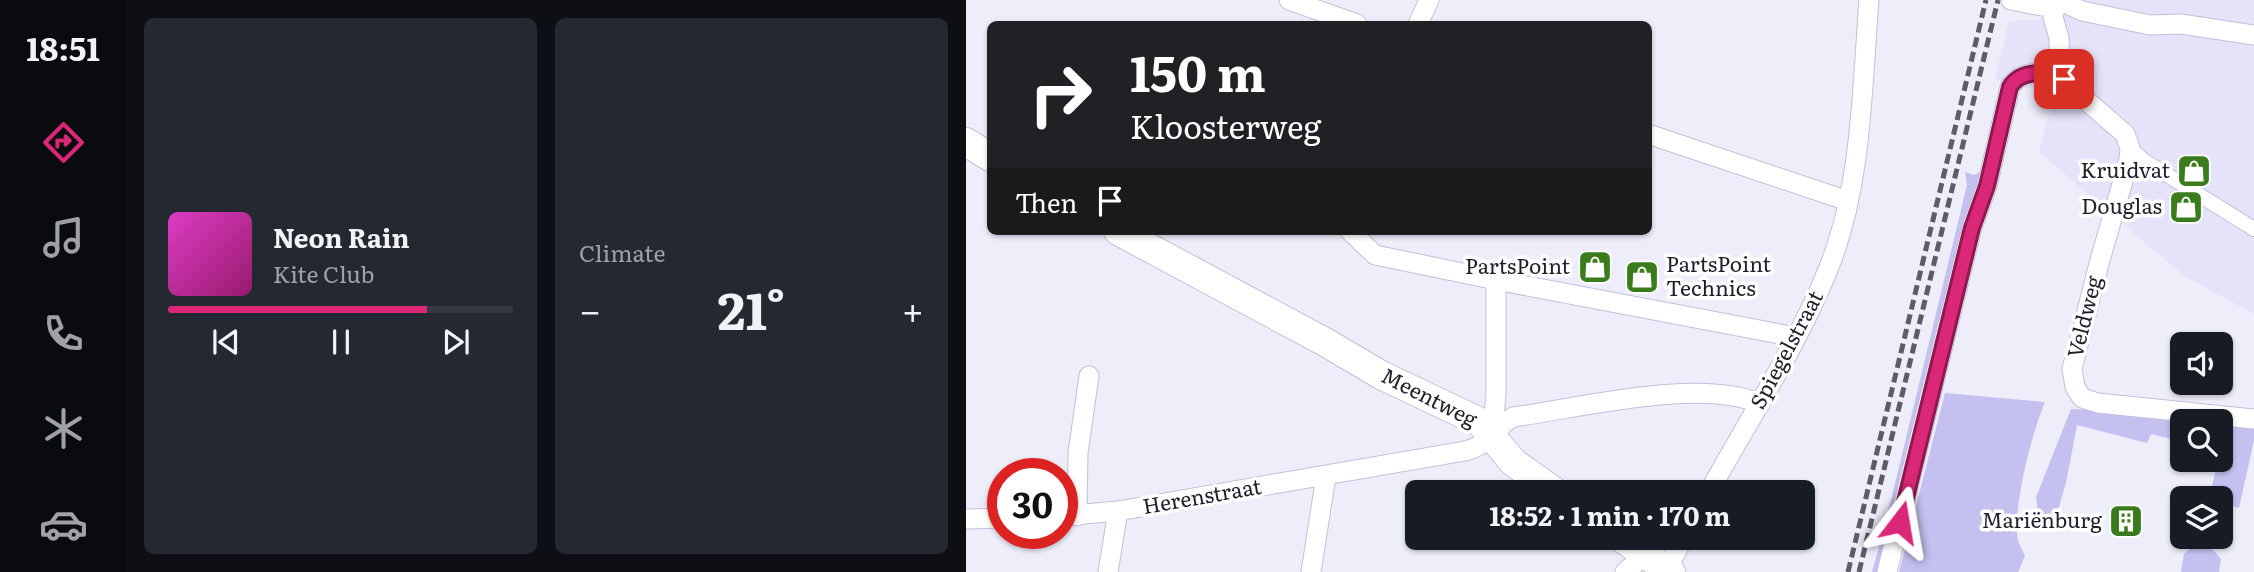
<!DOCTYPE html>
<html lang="en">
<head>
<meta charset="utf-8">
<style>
  :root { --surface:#171b24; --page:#242831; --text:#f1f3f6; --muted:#9ea1a6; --line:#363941; --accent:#db2777 }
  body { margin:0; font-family:Literata,serif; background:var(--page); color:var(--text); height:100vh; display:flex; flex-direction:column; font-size:26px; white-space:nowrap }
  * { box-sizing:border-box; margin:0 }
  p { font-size:23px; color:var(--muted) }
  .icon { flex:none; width:38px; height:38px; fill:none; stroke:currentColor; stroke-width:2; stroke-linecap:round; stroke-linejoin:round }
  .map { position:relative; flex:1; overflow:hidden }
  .drawer { display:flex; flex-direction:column; gap:18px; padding:18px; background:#0d0f14; width:840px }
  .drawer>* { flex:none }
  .banner { position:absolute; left:21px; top:21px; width:665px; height:214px; border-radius:10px; box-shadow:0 2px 5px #0004; background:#202124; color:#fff; overflow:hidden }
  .buttons { position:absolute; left:1204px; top:332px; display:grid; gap:14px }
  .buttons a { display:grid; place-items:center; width:63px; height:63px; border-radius:10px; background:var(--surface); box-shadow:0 2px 5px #0004; font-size:35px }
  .speed { position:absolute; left:21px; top:458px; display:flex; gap:14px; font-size:35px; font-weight:700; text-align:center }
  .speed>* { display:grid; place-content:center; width:91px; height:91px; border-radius:50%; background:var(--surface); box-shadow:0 2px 5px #0004; line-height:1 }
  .speed .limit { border:10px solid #d22; background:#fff; color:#111 }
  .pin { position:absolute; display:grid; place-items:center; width:60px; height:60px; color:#fff; margin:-30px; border-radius:14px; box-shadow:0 4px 10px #0006 }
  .me { position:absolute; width:77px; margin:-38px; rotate:14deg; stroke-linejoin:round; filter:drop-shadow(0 0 5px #0008) }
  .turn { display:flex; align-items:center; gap:24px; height:147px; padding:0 28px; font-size:32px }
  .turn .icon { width:91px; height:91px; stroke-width:2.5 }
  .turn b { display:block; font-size:49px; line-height:60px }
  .then { display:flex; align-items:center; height:66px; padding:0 28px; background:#0003; gap:14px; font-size:26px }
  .big { font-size:52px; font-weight:700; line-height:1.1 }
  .drawer .widget { flex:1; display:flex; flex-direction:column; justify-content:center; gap:10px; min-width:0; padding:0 24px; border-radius:10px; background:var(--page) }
  .song { display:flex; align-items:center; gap:21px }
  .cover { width:84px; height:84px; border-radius:10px; background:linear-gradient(135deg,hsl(310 70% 55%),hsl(320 70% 35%)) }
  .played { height:7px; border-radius:4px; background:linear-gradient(90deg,var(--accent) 75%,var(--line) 75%) }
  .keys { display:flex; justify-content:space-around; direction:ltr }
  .heat { display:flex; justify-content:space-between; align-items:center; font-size:38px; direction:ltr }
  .drawer .tiles { flex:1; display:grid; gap:18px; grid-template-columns:repeat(2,1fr) }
  .trip { position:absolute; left:439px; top:480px; width:410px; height:70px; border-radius:10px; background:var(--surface); box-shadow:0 2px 5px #0004; font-weight:700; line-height:70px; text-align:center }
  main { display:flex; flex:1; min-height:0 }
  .dock { display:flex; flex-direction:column; width:126px; justify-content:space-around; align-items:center; background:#090b0e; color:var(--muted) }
  .dock .icon { width:49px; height:49px }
  .dock .selected { color:var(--accent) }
  .dock b { font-size:32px; color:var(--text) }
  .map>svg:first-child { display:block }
</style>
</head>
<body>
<main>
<nav class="dock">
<b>18:51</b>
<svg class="icon selected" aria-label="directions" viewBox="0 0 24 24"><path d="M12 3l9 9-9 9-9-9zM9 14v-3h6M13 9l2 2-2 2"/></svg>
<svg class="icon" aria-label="music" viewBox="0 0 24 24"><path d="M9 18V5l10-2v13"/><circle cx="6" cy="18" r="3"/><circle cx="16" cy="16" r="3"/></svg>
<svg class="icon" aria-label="phone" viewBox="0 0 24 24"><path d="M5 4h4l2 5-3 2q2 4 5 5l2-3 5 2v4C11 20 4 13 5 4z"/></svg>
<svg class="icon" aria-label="climate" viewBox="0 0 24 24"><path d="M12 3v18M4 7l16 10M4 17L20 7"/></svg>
<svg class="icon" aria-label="car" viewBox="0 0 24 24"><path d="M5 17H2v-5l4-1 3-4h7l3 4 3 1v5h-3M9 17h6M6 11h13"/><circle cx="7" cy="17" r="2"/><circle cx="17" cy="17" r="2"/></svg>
</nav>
<section class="drawer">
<div class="tiles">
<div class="widget">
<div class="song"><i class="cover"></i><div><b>Neon Rain</b><p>Kite Club</p></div></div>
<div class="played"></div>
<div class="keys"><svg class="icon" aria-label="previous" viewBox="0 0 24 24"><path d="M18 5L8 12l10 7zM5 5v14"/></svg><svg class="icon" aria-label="pause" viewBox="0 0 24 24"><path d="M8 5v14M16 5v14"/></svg><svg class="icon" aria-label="next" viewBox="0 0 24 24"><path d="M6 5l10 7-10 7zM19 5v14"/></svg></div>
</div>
<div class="widget"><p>Climate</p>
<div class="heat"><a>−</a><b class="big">21°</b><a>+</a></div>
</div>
</div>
</section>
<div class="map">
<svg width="1288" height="572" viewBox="0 0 1288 572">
  <rect width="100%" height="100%" fill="#eeeefa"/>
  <!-- built -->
  <path fill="#e4e3fa" d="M 1110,0 L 1288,0 L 1288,314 L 1218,276 L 1073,152 L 1088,94 L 1029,79 L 1043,21 L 1079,19 Z"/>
  <!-- green -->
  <g fill="#c4c1f0">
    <path d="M 1017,170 L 915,572 L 906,572 L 919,525 L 1001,185 L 999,172 L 1008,175 Z"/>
    <path d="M 979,393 L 1079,402 C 1066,433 1046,508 1052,541 C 1054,546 1057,551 1059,556 L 1052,572 L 933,572 Z"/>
    <path d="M 1105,409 L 1212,413 L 1288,420 L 1288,440 L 1273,508 L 1255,503 L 1255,499 L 1243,499 L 1252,460 L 1255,460 L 1255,422 L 1216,422 L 1216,442 L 1185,434 L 1181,443 L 1111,425 L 1100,483 L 1092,510 L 1081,523 L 1073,520 L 1070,497 Z"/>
    <path d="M 1228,545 C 1241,545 1247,548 1255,559 L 1253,572 L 1215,572 L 1218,554 Z"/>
  </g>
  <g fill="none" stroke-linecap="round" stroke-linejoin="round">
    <!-- pedestrian casing -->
    <g stroke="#c1bfdd" stroke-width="16">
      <path id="pedestrian" d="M 1164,148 L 1177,160 L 1288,229"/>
    </g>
    <!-- minor casing -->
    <g stroke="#c1bfdd" stroke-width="21">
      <g id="minor">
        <path d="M 323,0 L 391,24"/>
        <path d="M 1045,0 L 1076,6 L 1097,2 L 1116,11 L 1184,25 L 1215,24 L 1288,35"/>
        <path d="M 1091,0 L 1087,17 L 1093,38 L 1094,68 L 1098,79 L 1108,90 L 1159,134 L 1164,148 L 1163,160 L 1134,260 L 1106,369 L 1109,387 L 1116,398 L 1132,403 L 1288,419"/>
        <path d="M 452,24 L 463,0"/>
        <path d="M 682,134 L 882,201"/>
        <path d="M 384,231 L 409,255 L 530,280 L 530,392 L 527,435"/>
        <path d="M 530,280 L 830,337"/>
        <path d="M 743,492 C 783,419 830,348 861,272 C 896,189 896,88 903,0"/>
        <path d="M 96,516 L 152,511 L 499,451 C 526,444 526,430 547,417 C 613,408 731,378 792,403"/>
        <path d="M 111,516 L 112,453 L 123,376"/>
        <path d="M 0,519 L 37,518"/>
        <path d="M 701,569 L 718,537"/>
        <path d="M 142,572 L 152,511"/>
        <path d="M 345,572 L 360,476"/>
        <path d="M 659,572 L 679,555"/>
        <path d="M 921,572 L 1006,228 L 1021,186 L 1044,87 C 1054,70 1082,70 1098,79"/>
      </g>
    </g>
    <!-- secondary casing -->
    <g stroke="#c1bfdd" stroke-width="30">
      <g id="secondary">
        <path d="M 0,142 L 24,157"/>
        <path d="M 152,231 L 359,342 L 415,375 L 514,422 L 547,462 L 589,492"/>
        <path d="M 654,537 L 705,572"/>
      </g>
    </g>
    <!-- pedestrian -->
    <use href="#pedestrian" stroke="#fff" stroke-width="14"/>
    <!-- minor -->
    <use href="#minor" stroke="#fff" stroke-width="19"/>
    <!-- secondary -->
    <use href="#secondary" stroke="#fff" stroke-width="28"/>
    <!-- rail -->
    <g stroke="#5d5c67" stroke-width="5" stroke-dasharray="10 5" stroke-linecap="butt">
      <path d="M 882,572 L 1020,0"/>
      <path d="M 893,572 L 1032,0"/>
    </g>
  </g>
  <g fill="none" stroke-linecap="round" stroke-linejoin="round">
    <!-- route casing -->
    <g stroke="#8e194d" stroke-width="18">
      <path id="route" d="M 934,522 L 1006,228 L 1021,186 L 1044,87 C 1054,70 1082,70 1098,79"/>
    </g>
    <!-- route -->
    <use href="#route" stroke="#db2777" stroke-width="12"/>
  </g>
  <!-- icons -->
  <defs>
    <g id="shop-square" transform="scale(1.75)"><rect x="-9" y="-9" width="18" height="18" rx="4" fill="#3a7b1b" stroke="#fff"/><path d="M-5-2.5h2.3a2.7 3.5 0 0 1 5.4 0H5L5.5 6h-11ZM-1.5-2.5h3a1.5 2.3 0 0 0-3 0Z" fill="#fff"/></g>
    <g id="building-square" transform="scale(1.75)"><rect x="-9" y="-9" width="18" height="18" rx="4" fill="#3a7b1b" stroke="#fff"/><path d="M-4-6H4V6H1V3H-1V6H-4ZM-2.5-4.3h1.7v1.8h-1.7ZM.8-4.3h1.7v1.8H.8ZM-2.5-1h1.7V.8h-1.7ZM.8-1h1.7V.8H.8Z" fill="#fff"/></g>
  </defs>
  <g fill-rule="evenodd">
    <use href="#shop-square" x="1228" y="171"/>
    <use href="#shop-square" x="1220" y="207"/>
    <use href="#shop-square" x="629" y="267"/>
    <use href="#shop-square" x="676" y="277"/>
    <use href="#building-square" x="1160" y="521"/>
  </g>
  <g text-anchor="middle" stroke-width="7" stroke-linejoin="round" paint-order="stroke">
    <!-- poi labels -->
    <g font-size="21" fill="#201f2a" stroke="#fff" text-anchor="end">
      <text x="1204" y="178">Kruidvat</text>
      <text x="1196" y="214">Douglas</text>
      <text x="700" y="272" text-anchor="start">PartsPoint<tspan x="700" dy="24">Technics</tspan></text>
      <text x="604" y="274">PartsPoint</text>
      <text x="1136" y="528">Mariënburg</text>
    </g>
    <!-- street labels -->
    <g font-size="21" fill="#201f2a" stroke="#fff">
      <text transform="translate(1119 317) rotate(-76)" y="7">Veldweg</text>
      <text transform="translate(821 350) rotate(-62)" y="7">Spiegelstraat</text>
      <text transform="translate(463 398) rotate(27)" y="7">Meentweg</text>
      <text transform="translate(236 497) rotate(-10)" y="7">Herenstraat</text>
    </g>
  </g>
</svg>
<div class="buttons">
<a><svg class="icon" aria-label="sound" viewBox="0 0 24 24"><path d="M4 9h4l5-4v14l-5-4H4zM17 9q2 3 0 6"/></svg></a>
<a><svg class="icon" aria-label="search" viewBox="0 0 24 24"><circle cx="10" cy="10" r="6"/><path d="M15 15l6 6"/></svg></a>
<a><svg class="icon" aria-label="layers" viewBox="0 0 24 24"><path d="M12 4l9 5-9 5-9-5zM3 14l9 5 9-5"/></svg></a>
</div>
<div class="speed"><div class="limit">30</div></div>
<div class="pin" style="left:1098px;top:79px;background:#d93025"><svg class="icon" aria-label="arrive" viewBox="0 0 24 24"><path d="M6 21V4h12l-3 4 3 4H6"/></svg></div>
<svg class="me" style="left:934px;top:522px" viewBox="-20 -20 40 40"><path d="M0-17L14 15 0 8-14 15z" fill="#db2777" stroke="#fff" stroke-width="4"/></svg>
<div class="trip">18:52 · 1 min · 170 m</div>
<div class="banner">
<div class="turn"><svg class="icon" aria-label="right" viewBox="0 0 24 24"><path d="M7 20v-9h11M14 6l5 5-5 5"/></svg><div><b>150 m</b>Kloosterweg</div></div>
<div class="then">Then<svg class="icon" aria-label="arrive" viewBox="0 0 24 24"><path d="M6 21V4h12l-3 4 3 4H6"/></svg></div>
</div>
</div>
</main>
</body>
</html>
